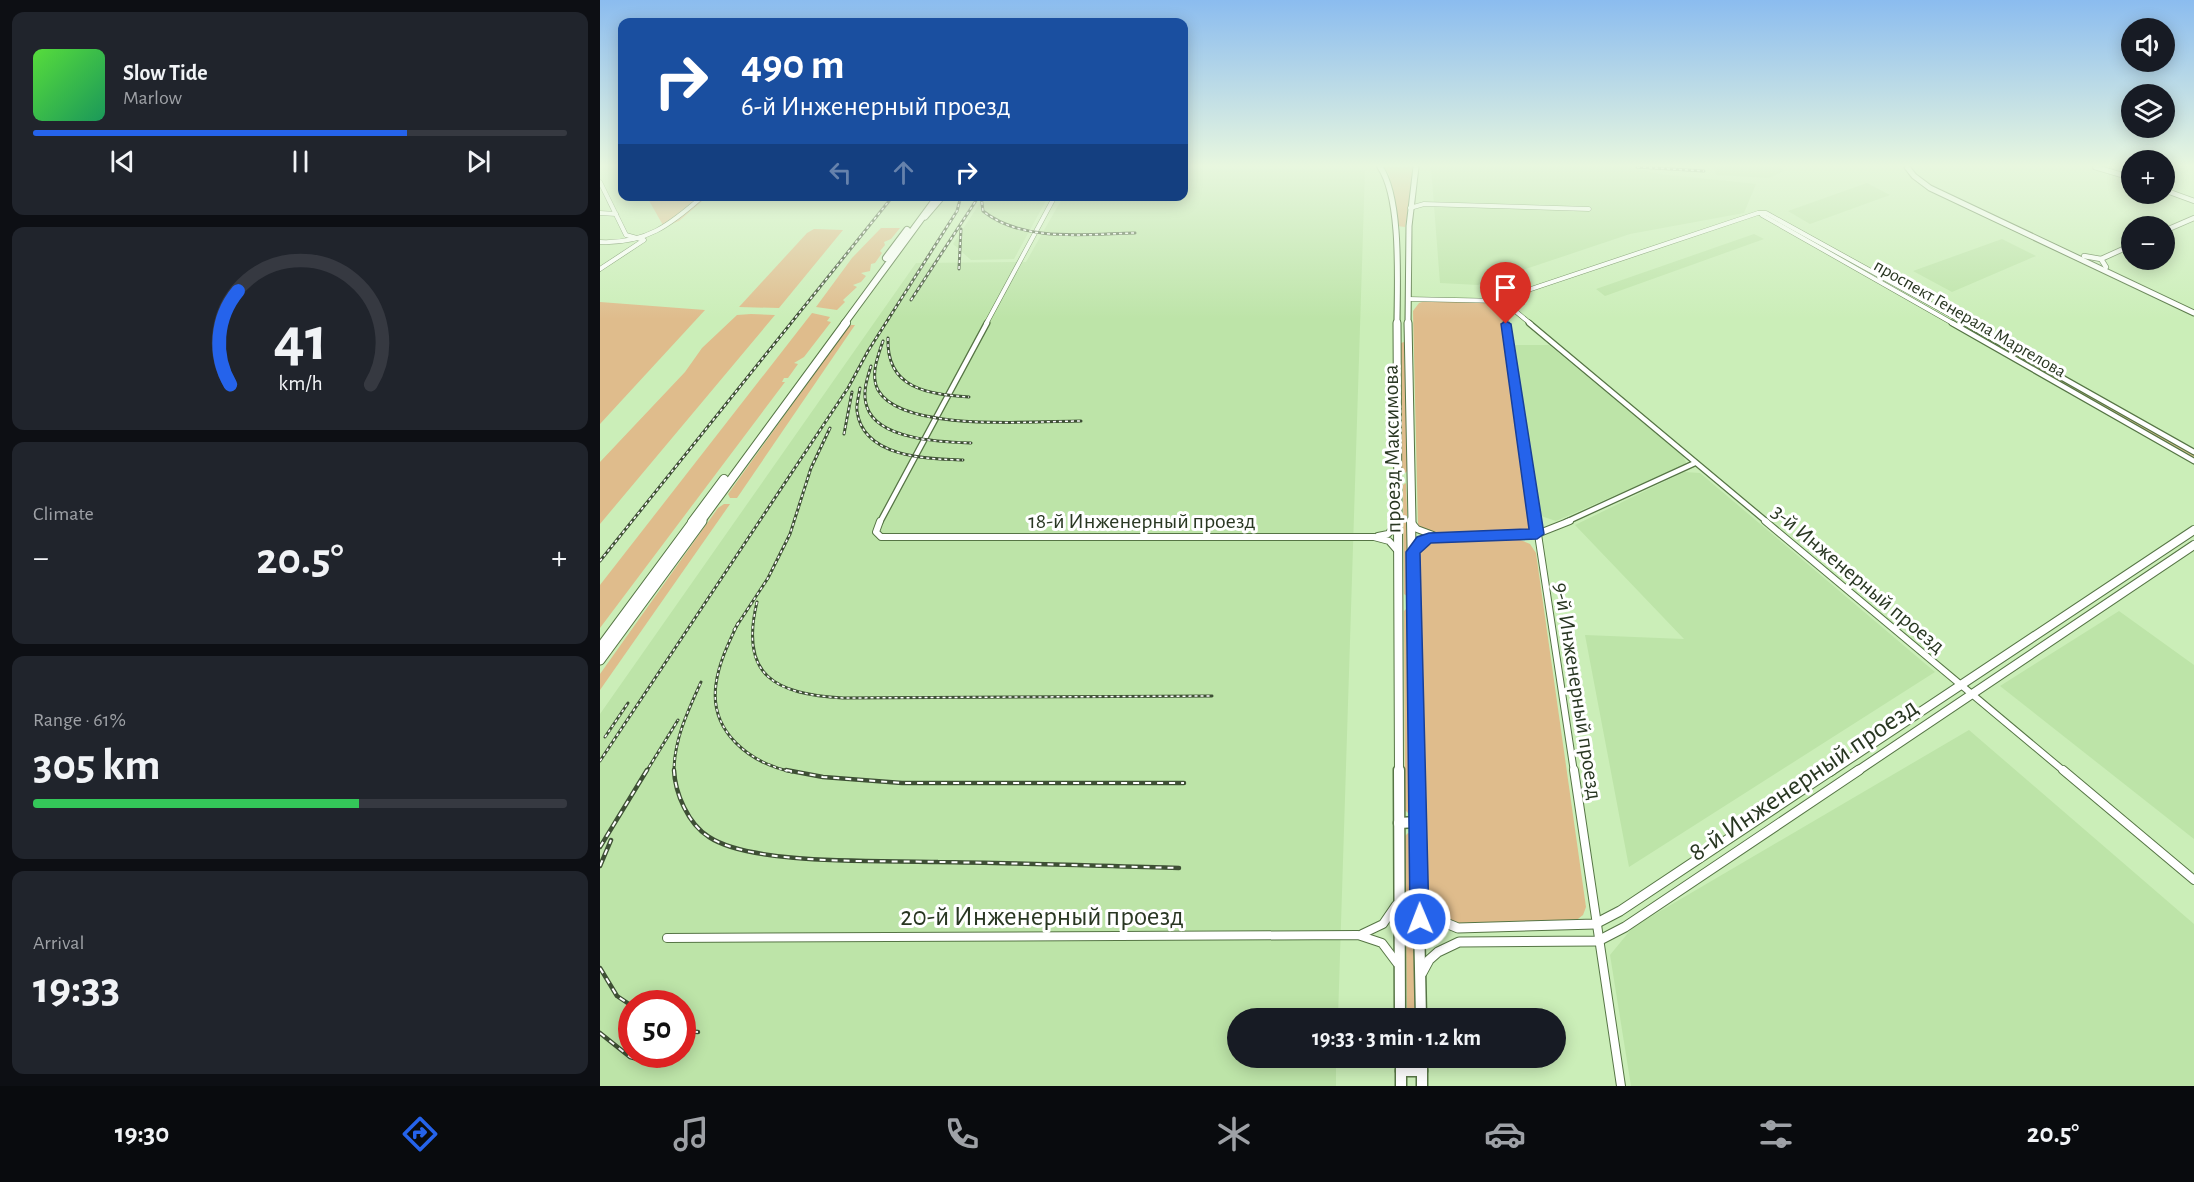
<!DOCTYPE html>
<html lang="en">
<head>
<meta charset="utf-8">
<style>
  :root { --surface:#171b24; --page:#20242c; --text:#f1f3f6; --muted:#9ea1a6; --line:#363941; --accent:#2563eb }
  body { margin:0; font-family:"Alegreya Sans",sans-serif; background:var(--page); color:var(--text); height:100vh; display:flex; flex-direction:column; font-size:22px; white-space:nowrap }
  * { box-sizing:border-box; margin:0 }
  p { font-size:20px; color:var(--muted) }
  .icon { flex:none; width:33px; height:33px; fill:none; stroke:currentColor; stroke-width:2; stroke-linecap:round; stroke-linejoin:round }
  .map { position:relative; flex:1; overflow:hidden }
  .sheet { display:flex; flex-direction:column; gap:12px; padding:12px; background:#0d0f14; width:600px }
  .sheet>* { flex:none }
  .top-card { position:absolute; left:18px; top:18px; width:570px; height:183px; border-radius:12px; box-shadow:0 3px 15px #0003; background:#1a4fa0; color:#fff; overflow:hidden }
  .controls { position:absolute; left:1521px; top:18px; display:grid; gap:12px }
  .controls a { display:grid; place-items:center; width:54px; height:54px; border-radius:50%; background:var(--surface); box-shadow:0 3px 15px #0003; font-size:30px }
  .speed { position:absolute; left:18px; top:990px; display:flex; gap:12px; font-size:30px; font-weight:700; text-align:center }
  .speed>* { display:grid; place-content:center; width:78px; height:78px; border-radius:50%; background:var(--surface); box-shadow:0 3px 15px #0003; line-height:1 }
  .speed .limit { border:9px solid #d22; background:#fff; color:#111 }
  .pin { position:absolute; display:grid; place-items:center; width:51px; height:51px; color:#fff; margin:-62px -26px; border-radius:50% 50% 50% 0; rotate:-45deg; box-shadow:0 0 6px #0007 }
  .pin .icon { rotate:45deg }
  .me { position:absolute; width:66px; margin:-33px; rotate:359deg; stroke-linejoin:round; filter:drop-shadow(0 0 4px #0008) }
  .turn { display:flex; align-items:center; gap:21px; height:126px; padding:0 24px; font-size:27px }
  .turn .icon { width:78px; height:78px; stroke-width:2.5 }
  .turn b { display:block; font-size:42px; line-height:51px }
  .lanes { display:flex; align-items:center; height:57px; padding:0 24px; background:#0003; justify-content:center; gap:30px; direction:ltr }
  .lanes .off { opacity:.35 }
  .big { font-size:45px; font-weight:600; line-height:1.1 }
  .sheet .tile { flex:1; display:flex; flex-direction:column; justify-content:center; gap:9px; min-width:0; padding:0 21px; border-radius:12px; background:var(--page) }
  .sheet .dial { align-items:center; gap:0 }
  .dial svg { height:156px; overflow:visible; fill:none; stroke:var(--line); stroke-width:7; stroke-linecap:round; text-anchor:middle }
  .dial text { fill:var(--text); stroke:none }
  .song { display:flex; align-items:center; gap:18px }
  .cover { width:72px; height:72px; border-radius:9px; background:linear-gradient(135deg,hsl(110 70% 55%),hsl(150 70% 35%)) }
  .played { height:6px; border-radius:3px; background:linear-gradient(90deg,var(--accent) 70%,var(--line) 70%) }
  .keys { display:flex; justify-content:space-around; direction:ltr }
  .heat { display:flex; justify-content:space-between; align-items:center; font-size:33px; direction:ltr }
  .charge { height:9px; border-radius:4px; background:linear-gradient(90deg,#34c759 61%,var(--line) 0) }
  .trip { position:absolute; left:627px; top:1008px; width:339px; height:60px; border-radius:30px; background:var(--surface); box-shadow:0 3px 15px #0003; font-weight:600; line-height:60px; text-align:center }
  .dock { display:flex; height:96px; justify-content:space-around; align-items:center; background:#090b0e; color:var(--muted) }
  .dock .icon { width:42px; height:42px }
  .dock .current { color:var(--accent) }
  .dock b { font-size:27px; color:var(--text) }
  main { display:flex; flex:1; min-height:0 }
  .map>svg:first-child { display:block }
</style>
</head>
<body>
<main>
<section class="sheet">
<div class="tile">
<div class="song"><i class="cover"></i><div><b>Slow Tide</b><p>Marlow</p></div></div>
<div class="played"></div>
<div class="keys"><svg class="icon" aria-label="previous" viewBox="0 0 24 24"><path d="M18 5L8 12l10 7zM5 5v14"/></svg><svg class="icon" aria-label="pause" viewBox="0 0 24 24"><path d="M8 5v14M16 5v14"/></svg><svg class="icon" aria-label="next" viewBox="0 0 24 24"><path d="M6 5l10 7-10 7zM19 5v14"/></svg></div>
</div>
<div class="tile dial"><svg viewBox="0 0 100 80">
<path d="M14 69A42 42 0 1 1 86 69"/>
<path d="M14 69A42 42 0 0 1 18 21" stroke="#2563eb"/>
<text x="50" y="56" font-size="32" font-weight="700">41</text>
<text x="50" y="72" font-size="11">km/h</text>
</svg></div>
<div class="tile"><p>Climate</p>
<div class="heat"><a>−</a><b class="big">20.5°</b><a>+</a></div>
</div>
<div class="tile"><p>Range · 61%</p><b class="big">305 km</b><div class="charge"></div></div>
<div class="tile"><p>Arrival</p><b class="big">19:33</b></div>
</section>
<div class="map">
<svg width="1594" height="1086" viewBox="0 0 1594 1086">
  <rect width="100%" height="100%" fill="#cbeeb8"/>
  <!-- built -->
  <g fill="#bde4a8" fill-rule="evenodd">
    <path d="M 831,167 L 1030,167 L 1060,174 L 1156,184 L 1144,213 L 1030,234 L 878,285 L 840,283 Z"/>
    <path d="M 1114,167 L 1180,167 L 1184,171 L 1169,178 L 1116,175 Z"/>
    <path d="M 584,169 L 765,170 L 738,1018 L 638,1018 L 638,1058 L 736,1058 L 736,1086 L 0,1086 L 0,714 L 316,263 L 426,262 L 463,197 L 584,196 ZM 32,1004 L 82,1004 L 82,1054 L 32,1054 Z"/>
    <path d="M 1267,183 L 1290,195 L 1210,224 L 1188,211 Z"/>
    <path d="M 384,197 L 448,197 L 414,259 L 371,260 L 353,244 Z"/>
    <path d="M 1154,234 L 1164,239 L 1005,296 L 996,289 Z"/>
    <path d="M 1402,239 L 1436,256 L 1352,292 L 1313,271 Z"/>
    <path d="M 913,345 L 949,345 L 1082,455 L 1086,462 L 1085,465 L 956,521 L 938,515 Z"/>
    <path d="M 1084,472 L 1100,473 L 1335,672 L 1029,867 L 985,635 L 1084,639 L 975,525 Z"/>
    <path d="M 1519,611 L 1594,665 L 1594,839 L 1400,686 Z"/>
    <path d="M 1369,730 L 1594,924 L 1594,1086 L 1031,1086 L 1010,955 L 1033,927 Z"/>
  </g>
  <!-- green -->
  <g fill="#dfbc8c">
    <path d="M 783,167 L 815,167 L 805,227 L 797,226 L 789,174 Z"/>
    <path d="M 47,197 L 107,197 L 79,221 L 64,227 Z"/>
    <path d="M 281,228 L 300,228 L 291,239 L 284,242 L 285,245 L 280,251 L 282,253 L 275,263 L 271,264 L 270,271 L 261,273 L 266,276 L 261,282 L 253,285 L 257,287 L 243,300 L 245,302 L 237,310 L 216,307 L 252,258 Z"/>
    <path d="M 214,229 L 243,230 L 179,308 L 139,307 L 207,233 Z"/>
    <path d="M 825,301 C 847,301 891,294 902,315 L 931,521 L 930,528 L 926,532 L 835,534 L 818,526 L 813,311 L 819,303 Z"/>
    <path d="M 0,302 L 105,310 L 0,424 Z"/>
    <path d="M 212,313 L 230,317 L 227,321 L 231,322 L 204,357 L 194,363 L 198,364 L 188,378 L 184,378 L 182,382 L 185,382 L 0,628 L 0,585 Z"/>
    <path d="M 151,314 L 175,315 L 0,524 L 0,462 L 85,372 L 102,348 L 137,315 Z"/>
    <path d="M 251,325 L 255,325 L 137,498 L 130,498 L 128,494 L 248,327 Z"/>
    <path d="M 804,342 L 808,470 L 805,473 L 802,470 L 801,343 Z"/>
    <path d="M 1402,344 L 1594,454 L 1594,457 L 1398,346 Z"/>
    <path d="M 806,483 L 810,594 L 808,597 L 804,594 L 803,485 Z"/>
    <path d="M 124,504 L 130,504 L 0,690 L 0,674 L 118,508 Z"/>
    <path d="M 918,539 L 930,544 L 936,553 L 986,907 L 983,915 L 974,922 L 855,923 C 840,917 831,906 827,890 L 818,549 L 823,542 L 834,540 Z"/>
    <path d="M 806,609 L 809,611 L 812,810 L 809,814 L 805,810 L 804,611 Z"/>
    <path d="M 808,833 L 813,836 L 815,1018 L 807,1018 L 805,836 Z"/>
  </g>
  <g fill="none" stroke-linecap="round" stroke-linejoin="round">
    <!-- minor-far3 casing -->
    <g stroke="#567545" stroke-width="5">
      <g id="minor-far3">
        <path d="M 1524,176 L 1532,168"/>
        <path d="M 0,182 L 26,235 L 44,240 L 0,269"/>
        <path d="M 48,197 L 51,196"/>
        <path d="M 810,208 L 824,204 L 989,209"/>
        <path d="M 0,213 L 16,214"/>
        <path d="M 1162,215 L 1354,324"/>
        <path d="M 0,242 C 46,244 70,225 103,196"/>
        <path d="M 808,299 L 903,301 L 913,295 L 1158,213 L 1166,213 L 1367,324"/>
        <path d="M 903,301 L 931,324"/>
        <path d="M 903,301 L 907,324"/>
        <path d="M 386,324 L 455,196"/>
      </g>
    </g>
    <!-- minor-far2 casing -->
    <g stroke="#567545" stroke-width="7">
      <g id="minor-far2">
        <path d="M 906,323 L 936,522"/>
        <path d="M 929,323 L 1167,522"/>
        <path d="M 1352,323 L 1594,461"/>
        <path d="M 1365,323 L 1594,452"/>
        <path d="M 280,522 L 387,323"/>
        <path d="M 966,522 L 1095,463"/>
      </g>
    </g>
    <!-- minor-far1 casing -->
    <g stroke="#567545" stroke-width="8">
      <g id="minor-far1">
        <path d="M 280,521 L 276,532 L 281,537 L 774,537 L 789,541 L 796,549"/>
        <path d="M 936,521 L 974,772"/>
        <path d="M 1165,521 L 1465,772"/>
        <path d="M 812,523 L 817,529 L 833,535"/>
        <path d="M 778,536 L 788,534 L 797,524"/>
        <path d="M 813,552 L 822,541 L 829,538 L 937,534 L 970,521"/>
      </g>
    </g>
    <!-- minor casing -->
    <g stroke="#567545" stroke-width="10">
      <g id="minor">
        <path d="M 974,770 L 1021,1086"/>
        <path d="M 1463,770 L 1594,880"/>
        <path d="M 762,934 L 783,924 L 796,905"/>
        <path d="M 67,938 L 758,935 L 782,943 L 797,963"/>
      </g>
    </g>
    <!-- tertiary-far2 casing -->
    <g stroke="#567545" stroke-width="6">
      <g id="tertiary-far2">
        <path d="M 1495,167 L 1532,178"/>
        <path d="M 1564,190 L 1594,201"/>
        <path d="M 1564,231 L 1594,218"/>
        <path d="M 1484,256 L 1501,259"/>
        <path d="M 1506,267 L 1501,259 L 1532,245"/>
      </g>
    </g>
    <!-- tertiary-far1 casing -->
    <g stroke="#567545" stroke-width="10">
      <g id="tertiary-far1">
        <path d="M 1230,772 L 1594,530"/>
        <path d="M 1256,772 L 1594,545"/>
      </g>
    </g>
    <!-- tertiary casing -->
    <g stroke="#567545" stroke-width="11">
      <g id="tertiary">
        <path d="M 820,899 L 841,921 L 858,928 L 995,924 L 1020,911 L 1232,770"/>
        <path d="M 822,973 L 829,960 L 838,952 L 859,942 L 998,941 L 1025,927 L 1259,770"/>
      </g>
    </g>
    <!-- secondary-far3 casing -->
    <g stroke="#567545" stroke-width="7">
      <g id="secondary-far3">
        <path d="M 780,167 C 802,199 797,285 797,324"/>
        <path d="M 1307,167 L 1314,176 L 1330,188 L 1594,313"/>
        <path d="M 325,217 L 343,196"/>
        <path d="M 808,324 L 809,226 L 816,167"/>
      </g>
    </g>
    <!-- secondary-far2 casing -->
    <g stroke="#567545" stroke-width="9">
      <g id="secondary-far2">
        <path d="M 797,323 L 798,522"/>
        <path d="M 808,323 L 812,522"/>
      </g>
    </g>
    <!-- secondary-far1 casing -->
    <g stroke="#567545" stroke-width="10">
      <g id="secondary-far1">
        <path d="M 798,521 L 799,772"/>
        <path d="M 811,521 L 816,772"/>
      </g>
    </g>
    <!-- secondary casing -->
    <g stroke="#567545" stroke-width="13">
      <g id="secondary">
        <path d="M 799,770 L 800,1018"/>
        <path d="M 816,770 L 821,1018"/>
        <path d="M 799,823 L 817,822"/>
        <path d="M 801,1058 L 801,1086"/>
        <path d="M 822,1058 L 822,1086"/>
        <path d="M 801,1071 L 822,1071"/>
      </g>
    </g>
    <!-- trunk-far2 casing -->
    <g stroke="#567545" stroke-width="8">
      <g id="trunk-far2">
        <path d="M 286,258 L 307,230"/>
        <path d="M 244,324 L 338,196"/>
      </g>
    </g>
    <!-- trunk-far1 casing -->
    <g stroke="#567545" stroke-width="10">
      <g id="trunk-far1">
        <path d="M 92,522 L 124,479"/>
        <path d="M 100,522 L 246,323"/>
      </g>
    </g>
    <!-- trunk casing -->
    <g stroke="#567545" stroke-width="11">
      <g id="trunk">
        <path d="M 0,648 L 94,521"/>
        <path d="M 0,660 L 102,521"/>
      </g>
    </g>
    <!-- minor-far3 -->
    <use href="#minor-far3" stroke="#fff" stroke-width="4"/>
    <!-- minor-far2 -->
    <use href="#minor-far2" stroke="#fff" stroke-width="4.5"/>
    <!-- minor-far1 -->
    <use href="#minor-far1" stroke="#fff" stroke-width="6"/>
    <!-- minor -->
    <use href="#minor" stroke="#fff" stroke-width="8"/>
    <!-- tertiary-far2 -->
    <use href="#tertiary-far2" stroke="#fff" stroke-width="4.5"/>
    <!-- tertiary-far1 -->
    <use href="#tertiary-far1" stroke="#fff" stroke-width="8"/>
    <!-- tertiary -->
    <use href="#tertiary" stroke="#fff" stroke-width="9"/>
    <!-- secondary-far3 -->
    <use href="#secondary-far3" stroke="#fff" stroke-width="5"/>
    <!-- secondary-far2 -->
    <use href="#secondary-far2" stroke="#fff" stroke-width="7"/>
    <!-- secondary-far1 -->
    <use href="#secondary-far1" stroke="#fff" stroke-width="8"/>
    <!-- secondary -->
    <use href="#secondary" stroke="#fff" stroke-width="10"/>
    <!-- trunk-far2 -->
    <use href="#trunk-far2" stroke="#fff" stroke-width="6"/>
    <!-- trunk-far1 -->
    <use href="#trunk-far1" stroke="#fff" stroke-width="8"/>
    <!-- trunk -->
    <use href="#trunk" stroke="#fff" stroke-width="9"/>
    <!-- rail-far1 casing -->
    <g stroke="#3e4f35" stroke-width="3">
      <g id="rail-far1">
        <path d="M 1037,167 L 1104,171"/>
        <path d="M 381,196 L 383,211 C 423,243 487,234 535,233"/>
        <path d="M 359,269 L 361,229"/>
        <path d="M 311,300 L 379,196"/>
        <path d="M 288,338 C 286,389 328,394 369,397"/>
        <path d="M 283,341 C 278,356 270,375 278,390 C 302,433 436,421 481,421"/>
        <path d="M 271,366 C 267,379 262,393 267,407 C 278,440 342,442 371,443"/>
        <path d="M 260,388 C 259,395 256,404 257,411 C 263,458 328,459 363,460"/>
        <path d="M 244,434 L 252,392"/>
        <path d="M 0,561 L 293,196"/>
        <path d="M 157,602 C 139,676 175,694 243,698 L 612,696"/>
        <path d="M 138,623 C 129,642 119,662 116,684 C 109,732 150,763 192,772"/>
        <path d="M 134,630 L 168,578 L 190,534 L 211,468 L 230,428"/>
        <path d="M 5,737 L 28,703"/>
        <path d="M 0,761 L 248,388 L 268,351 L 357,211 L 361,196"/>
        <path d="M 46,772 L 78,720"/>
        <path d="M 74,772 C 74,739 88,711 101,682"/>
      </g>
    </g>
    <!-- rail casing -->
    <g stroke="#3e4f35" stroke-width="4.5">
      <g id="rail">
        <path d="M 74,770 C 75,793 88,824 109,837 C 153,866 282,860 338,862 C 418,863 499,866 579,868"/>
        <path d="M 186,770 L 223,777 L 302,783 L 584,783"/>
        <path d="M 0,847 L 47,770"/>
        <path d="M 0,866 L 11,840"/>
        <path d="M 0,968 L 17,996 L 32,1006"/>
        <path d="M 82,1031 L 98,1032"/>
        <path d="M 0,1033 L 30,1057 L 60,1065"/>
      </g>
    </g>
    <!-- rail-far1 -->
    <use href="#rail-far1" stroke="#fff" stroke-width="1.5" stroke-dasharray="3" stroke-linecap="butt"/>
    <!-- rail -->
    <use href="#rail" stroke="#fff" stroke-width="2" stroke-dasharray="6" stroke-linecap="butt"/>
  </g>
  <!-- sky -->
  <linearGradient id="sky" x2="0" y2="1"><stop stop-color="#8bbcef"/><stop offset="0.52" stop-color="#e8f7df"/><stop offset="1" stop-color="#e8f7df" stop-opacity="0"/></linearGradient>
  <rect width="1594" height="319" fill="url(#sky)"/>
  <!-- route -->
  <path fill="#2563eb" stroke="#184099" stroke-width="1.5" d="M 906,321 L 911,324 L 944,534 L 937,539 L 831,543 L 820,553 L 829,919 L 826,925 L 820,928 L 813,925 L 810,919 L 806,552 L 817,537 L 829,533 L 929,529 L 901,324 Z"/>
  <g text-anchor="middle" stroke-width="6" stroke-linejoin="round" paint-order="stroke">
    <!-- far-street labels -->
    <g font-size="18" fill="#293722" stroke="#fff">
      <text transform="translate(1370 318) rotate(30)" y="6">проспект Генерала Маргелова</text>
    </g>
    <!-- street labels -->
    <g font-size="22" fill="#293722" stroke="#fff">
      <text transform="translate(791 449) rotate(-91)" y="8">проезд Максимова</text>
      <text x="542" y="528">18-й Инженерный проезд</text>
      <text transform="translate(1259 578) rotate(40)" y="8">3-й Инженерный проезд</text>
      <text transform="translate(979 691) rotate(81)" y="8">9-й Инженерный проезд</text>
    </g>
    <!-- near-street labels -->
    <g font-size="27" fill="#293722" stroke="#fff">
      <text transform="translate(1203 779) rotate(-34)" y="9">8-й Инженерный проезд</text>
      <text x="442" y="925">20-й Инженерный проезд</text>
    </g>
  </g>
</svg>
<div class="controls">
<a><svg class="icon" aria-label="sound" viewBox="0 0 24 24"><path d="M4 9h4l5-4v14l-5-4H4zM17 9q2 3 0 6"/></svg></a>
<a><svg class="icon" aria-label="layers" viewBox="0 0 24 24"><path d="M12 4l9 5-9 5-9-5zM3 14l9 5 9-5"/></svg></a>
<a>+</a>
<a>−</a>
</div>
<div class="speed"><div class="limit">50</div></div>
<div class="pin" style="left:906px;top:324px;background:#d93025"><svg class="icon" aria-label="arrive" viewBox="0 0 24 24"><path d="M6 21V4h12l-3 4 3 4H6"/></svg></div>
<svg class="me" style="left:820px;top:919px" viewBox="-20 -20 40 40"><circle r="17" fill="#2563eb" stroke="#fff" stroke-width="3"/><path d="M0-11L8 9 0 5-8 9z" fill="#fff"/></svg>
<div class="trip">19:33 · 3 min · 1.2 km</div>
<div class="top-card">
<div class="turn"><svg class="icon" aria-label="right" viewBox="0 0 24 24"><path d="M7 20v-9h11M14 6l5 5-5 5"/></svg><div><b>490 m</b>6-й Инженерный проезд</div></div>
<div class="lanes"><svg class="icon off" aria-label="left" viewBox="0 0 24 24"><path d="M17 20v-9H6M10 6l-5 5 5 5"/></svg><svg class="icon off" aria-label="ahead" viewBox="0 0 24 24"><path d="M12 20V5M6 11l6-6 6 6"/></svg><svg class="icon" aria-label="right" viewBox="0 0 24 24"><path d="M7 20v-9h11M14 6l5 5-5 5"/></svg></div>
</div>
</div>
</main>
<nav class="dock">
<b>19:30</b>
<svg class="icon current" aria-label="directions" viewBox="0 0 24 24"><path d="M12 3l9 9-9 9-9-9zM9 14v-3h6M13 9l2 2-2 2"/></svg>
<svg class="icon" aria-label="music" viewBox="0 0 24 24"><path d="M9 18V5l10-2v13"/><circle cx="6" cy="18" r="3"/><circle cx="16" cy="16" r="3"/></svg>
<svg class="icon" aria-label="phone" viewBox="0 0 24 24"><path d="M5 4h4l2 5-3 2q2 4 5 5l2-3 5 2v4C11 20 4 13 5 4z"/></svg>
<svg class="icon" aria-label="climate" viewBox="0 0 24 24"><path d="M12 3v18M4 7l16 10M4 17L20 7"/></svg>
<svg class="icon" aria-label="car" viewBox="0 0 24 24"><path d="M5 17H2v-5l4-1 3-4h7l3 4 3 1v5h-3M9 17h6M6 11h13"/><circle cx="7" cy="17" r="2"/><circle cx="17" cy="17" r="2"/></svg>
<svg class="icon" aria-label="filters" viewBox="0 0 24 24"><path d="M4 7h16M4 17h16"/><circle cx="9" cy="7" r="2"/><circle cx="15" cy="17" r="2"/></svg>
<b>20.5°</b>
</nav>
</body>
</html>
